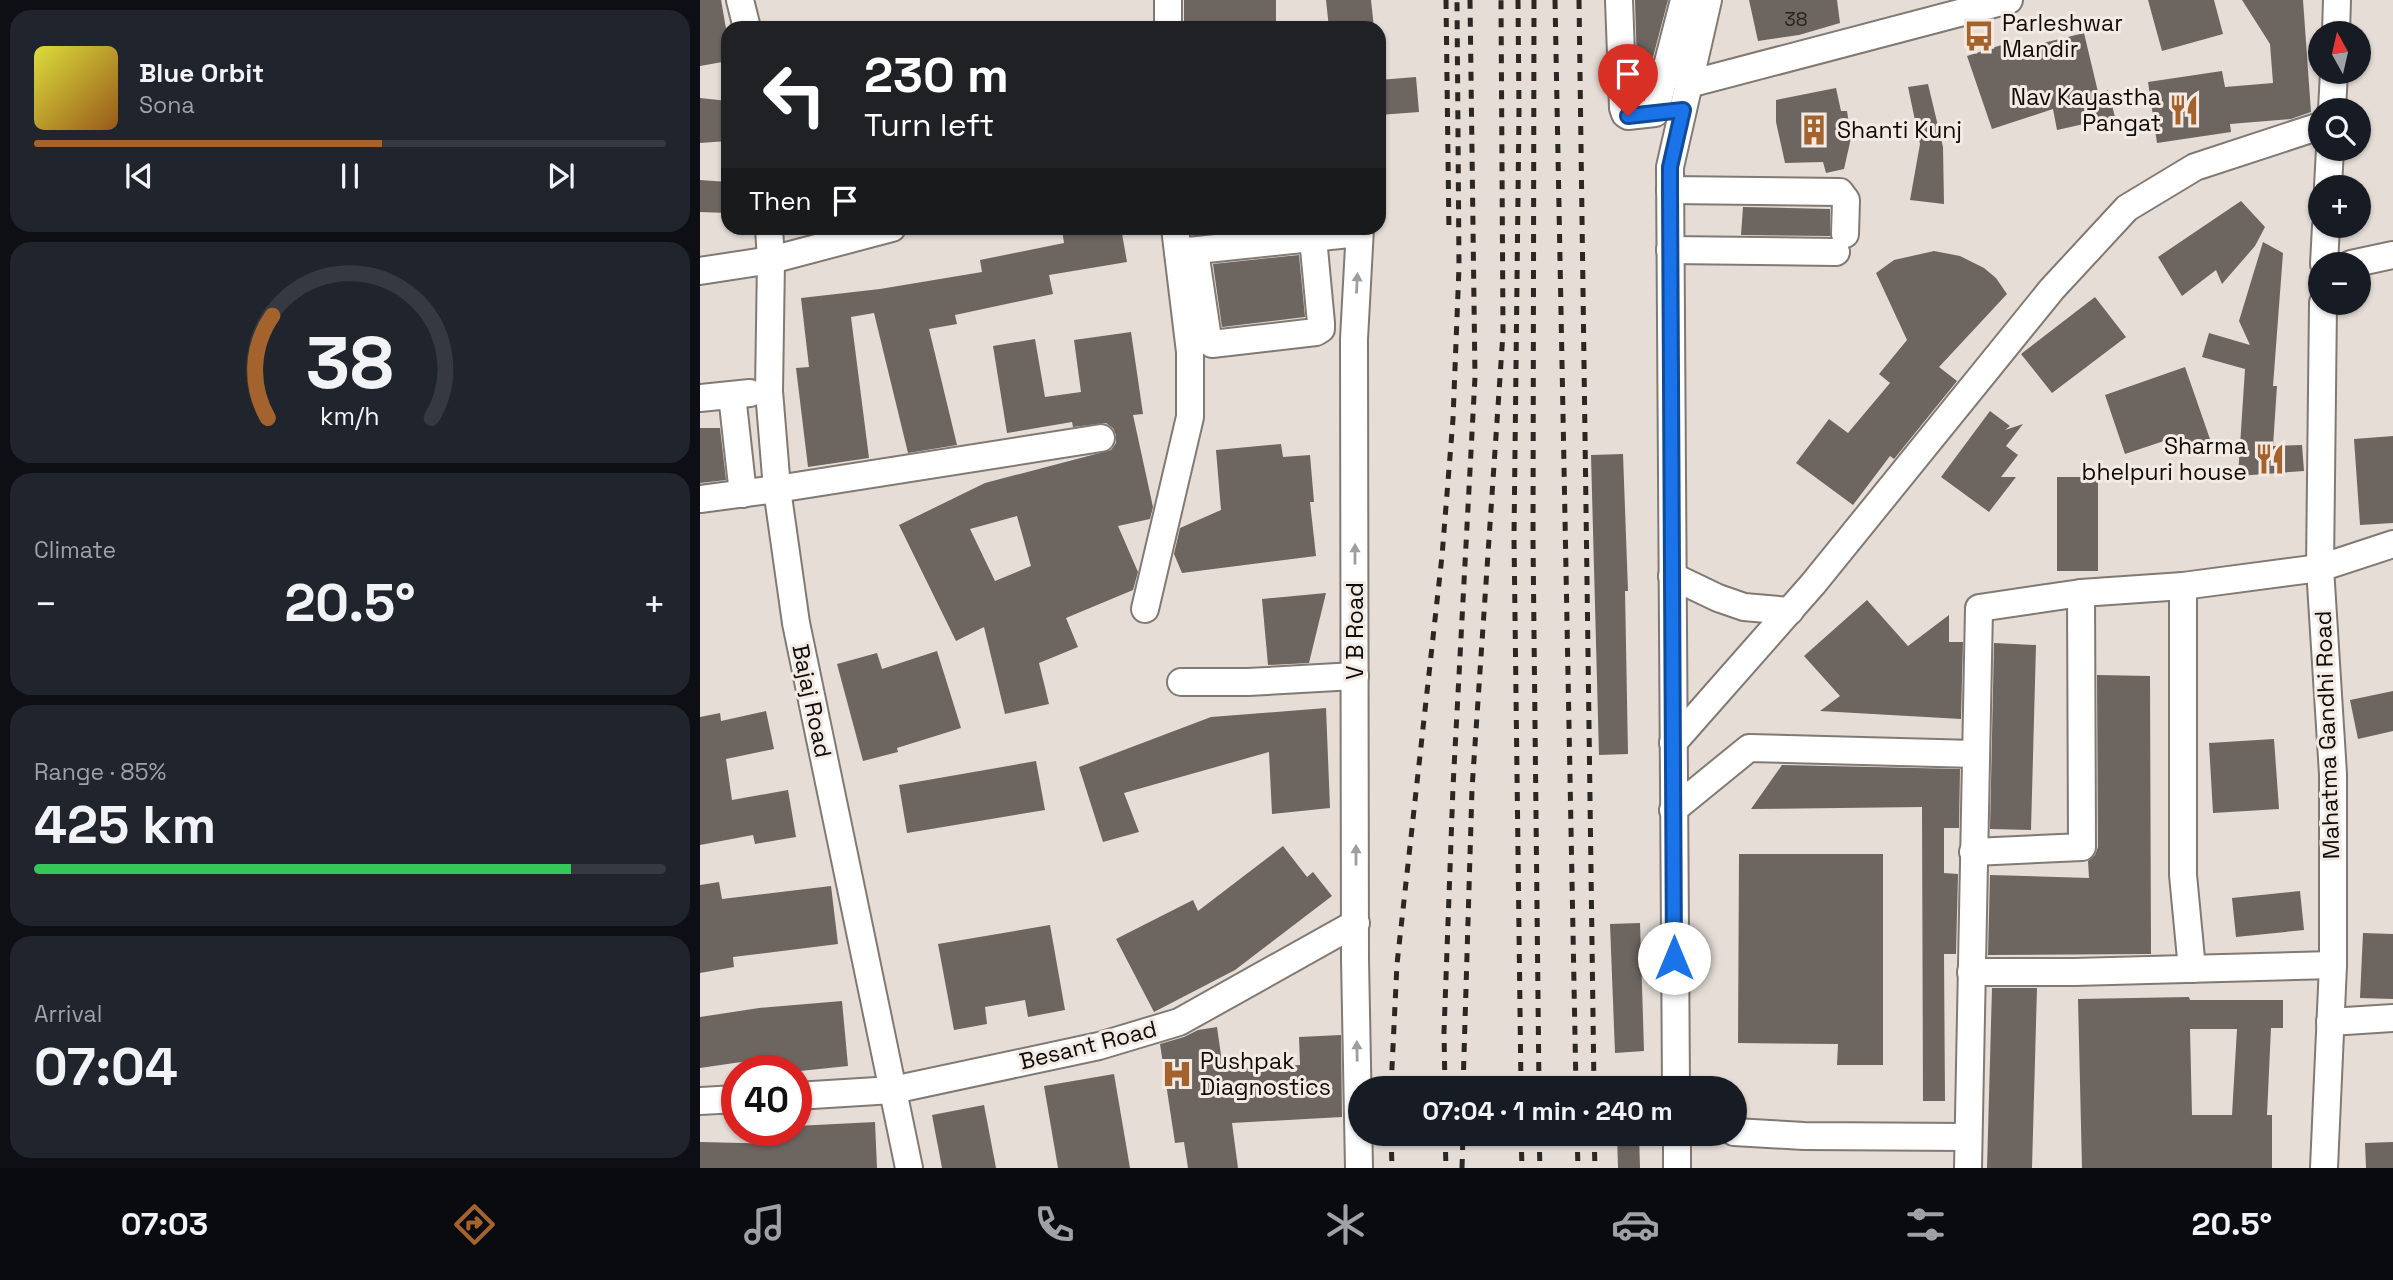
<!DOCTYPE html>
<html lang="en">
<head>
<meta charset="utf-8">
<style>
  :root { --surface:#171b24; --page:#20242c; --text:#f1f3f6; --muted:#9ea1a6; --line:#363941; --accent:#a4632d }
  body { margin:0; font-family:"Space Grotesk",sans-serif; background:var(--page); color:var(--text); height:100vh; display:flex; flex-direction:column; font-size:26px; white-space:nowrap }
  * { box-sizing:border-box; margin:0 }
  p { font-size:23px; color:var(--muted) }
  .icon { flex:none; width:38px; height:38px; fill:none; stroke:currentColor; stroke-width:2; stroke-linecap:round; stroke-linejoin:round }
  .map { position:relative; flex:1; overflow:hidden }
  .drawer { display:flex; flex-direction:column; gap:10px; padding:10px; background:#0d0f14; width:700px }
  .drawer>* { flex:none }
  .hud { position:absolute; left:21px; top:21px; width:665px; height:214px; border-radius:21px; box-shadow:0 2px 5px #0004; background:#202124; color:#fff; overflow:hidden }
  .needle { width:46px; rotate:352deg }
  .fabs { position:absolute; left:1608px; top:21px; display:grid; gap:14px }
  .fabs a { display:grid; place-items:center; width:63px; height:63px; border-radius:50%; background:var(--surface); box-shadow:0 2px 5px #0004; font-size:35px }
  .speed { position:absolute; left:21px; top:1055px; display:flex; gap:14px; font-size:35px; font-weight:700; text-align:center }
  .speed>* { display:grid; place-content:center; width:91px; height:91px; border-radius:50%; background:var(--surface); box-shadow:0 2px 5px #0004; line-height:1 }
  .speed .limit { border:10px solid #d22; background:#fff; color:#111 }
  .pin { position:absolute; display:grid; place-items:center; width:60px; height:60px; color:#fff; margin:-72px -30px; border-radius:50% 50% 50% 0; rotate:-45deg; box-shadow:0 0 7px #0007 }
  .pin .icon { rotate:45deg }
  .me { position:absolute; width:77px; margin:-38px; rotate:0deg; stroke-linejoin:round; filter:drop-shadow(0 0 5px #0008) }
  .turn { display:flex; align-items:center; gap:24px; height:147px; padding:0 28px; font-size:32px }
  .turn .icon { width:91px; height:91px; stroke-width:2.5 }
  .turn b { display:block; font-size:49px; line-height:60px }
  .then { display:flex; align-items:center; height:66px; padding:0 28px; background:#0003; gap:14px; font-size:26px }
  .big { font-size:52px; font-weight:700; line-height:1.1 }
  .drawer .widget { flex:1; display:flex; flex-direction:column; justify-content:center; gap:10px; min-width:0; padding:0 24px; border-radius:21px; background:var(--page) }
  .drawer .dial { align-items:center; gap:0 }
  .dial svg { height:182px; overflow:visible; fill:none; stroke:var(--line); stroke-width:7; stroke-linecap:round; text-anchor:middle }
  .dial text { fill:var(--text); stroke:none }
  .song { display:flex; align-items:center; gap:21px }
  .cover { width:84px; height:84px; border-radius:10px; background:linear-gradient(135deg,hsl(60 70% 55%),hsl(30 70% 35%)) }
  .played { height:7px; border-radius:4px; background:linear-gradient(90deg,var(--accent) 55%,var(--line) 55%) }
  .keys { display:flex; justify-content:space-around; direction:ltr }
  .heat { display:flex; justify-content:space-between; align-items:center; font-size:38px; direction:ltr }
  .charge { height:10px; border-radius:5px; background:linear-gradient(90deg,#34c759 85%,var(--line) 0) }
  .trip { position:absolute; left:648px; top:1076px; width:399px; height:70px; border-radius:35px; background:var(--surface); box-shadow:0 2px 5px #0004; font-weight:700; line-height:70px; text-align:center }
  .dock { display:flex; height:112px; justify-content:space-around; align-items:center; background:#090b0e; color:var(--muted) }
  .dock .icon { width:49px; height:49px }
  .dock .on { color:var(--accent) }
  .dock b { font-size:32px; color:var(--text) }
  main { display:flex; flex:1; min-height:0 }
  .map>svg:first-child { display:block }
</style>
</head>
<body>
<main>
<section class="drawer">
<div class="widget">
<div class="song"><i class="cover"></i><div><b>Blue Orbit</b><p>Sona</p></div></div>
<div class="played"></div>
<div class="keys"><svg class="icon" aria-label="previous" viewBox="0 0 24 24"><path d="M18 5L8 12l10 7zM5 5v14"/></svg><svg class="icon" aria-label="pause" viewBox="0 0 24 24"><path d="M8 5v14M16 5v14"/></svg><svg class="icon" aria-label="next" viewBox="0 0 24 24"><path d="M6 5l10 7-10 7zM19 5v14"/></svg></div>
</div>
<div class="widget dial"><svg viewBox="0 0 100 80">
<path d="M14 69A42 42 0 1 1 86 69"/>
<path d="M14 69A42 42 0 0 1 16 24" stroke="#a4632d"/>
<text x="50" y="56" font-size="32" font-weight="700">38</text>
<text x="50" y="72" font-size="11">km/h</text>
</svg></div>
<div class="widget"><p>Climate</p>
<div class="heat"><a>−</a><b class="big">20.5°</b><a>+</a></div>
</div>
<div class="widget"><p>Range · 85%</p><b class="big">425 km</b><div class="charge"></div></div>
<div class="widget"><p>Arrival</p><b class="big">07:04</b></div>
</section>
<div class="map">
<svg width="1693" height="1168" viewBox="0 0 1693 1168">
  <rect width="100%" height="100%" fill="#e5ddd6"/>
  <!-- building -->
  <g fill="#6d6560" fill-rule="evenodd">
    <path d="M 0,0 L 21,0 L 28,40 L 28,61 L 0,66 Z"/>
    <rect x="484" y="0" width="92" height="28"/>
    <path d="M 626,0 L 671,0 L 674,28 L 629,28 Z"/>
    <path d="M 935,0 L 968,0 L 942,99 L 938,99 Z"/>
    <path d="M 1049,0 L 1137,0 L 1140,23 L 1099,35 L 1058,41 Z"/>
    <path d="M 1448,0 L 1514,0 L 1523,34 L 1462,51 Z"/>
    <path d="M 1542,0 L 1603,0 L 1611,112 L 1591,119 L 1530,124 L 1531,132 L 1457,143 L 1448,82 L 1522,71 L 1525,87 L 1573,83 L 1570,44 Z"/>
    <path d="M 1384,33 L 1398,92 L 1408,90 L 1415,117 L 1357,130 L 1353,109 L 1292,129 L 1267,56 L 1311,42 L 1314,50 Z"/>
    <path d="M 716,77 L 719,112 L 679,115 L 679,80 Z"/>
    <path d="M 1228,84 L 1243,147 L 1244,204 L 1210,200 L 1220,144 L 1208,87 Z"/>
    <path d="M 1136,88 L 1141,111 L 1147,111 L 1151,138 L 1144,169 L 1126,173 L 1123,162 L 1085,163 L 1076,122 L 1076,100 Z"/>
    <path d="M 0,98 L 28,101 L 28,141 L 0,143 Z"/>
    <path d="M 0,180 L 28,182 L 28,213 L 0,212 Z"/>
    <path d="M 1541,201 L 1565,227 L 1555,246 L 1522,284 L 1516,270 L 1482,296 L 1458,257 Z"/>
    <path d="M 1043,207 L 1130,209 L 1130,236 L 1041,235 Z"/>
    <path d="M 378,228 L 421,228 L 427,262 L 349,275 L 353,294 L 255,315 L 257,324 L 229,329 L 257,445 L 208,453 L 174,313 L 151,317 L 169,458 L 108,467 L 96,368 L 109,367 L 101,298 L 180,289 L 282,272 L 280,260 L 364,243 L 362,230 Z"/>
    <path d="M 1563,242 L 1583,253 L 1573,386 L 1577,386 L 1573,446 L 1602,445 L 1604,471 L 1538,476 L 1545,369 L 1502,357 L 1509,333 L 1550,345 L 1539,321 Z"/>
    <path d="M 1234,251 L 1260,256 L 1284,268 L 1296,278 L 1307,294 L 1239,367 L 1257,381 L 1194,459 L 1190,456 L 1153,505 L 1096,463 L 1129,419 L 1148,433 L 1190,383 L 1179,374 L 1207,340 L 1176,273 L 1194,260 Z"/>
    <path d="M 599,255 L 605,317 L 522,327 L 513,264 Z"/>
    <path d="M 1395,297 L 1426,337 L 1352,393 L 1321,354 Z"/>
    <path d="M 431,332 L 443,414 L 433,415 L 453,507 L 450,519 L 418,526 L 438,572 L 433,590 L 366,618 L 378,647 L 339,663 L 349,704 L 305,714 L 284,627 L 256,641 L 199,525 L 285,483 L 411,450 L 416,443 L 416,435 L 413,428 L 406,423 L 373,427 L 372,422 L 307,433 L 293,346 L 335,339 L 345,397 L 381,392 L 374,340 ZM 317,516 L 331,566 L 295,581 L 270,529 Z"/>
    <path d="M 1485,367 L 1511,442 L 1487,450 L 1482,435 L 1425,454 L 1405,395 Z"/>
    <path d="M 1290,411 L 1310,426 L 1305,430 L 1323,424 L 1306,446 L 1318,455 L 1301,477 L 1316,477 L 1289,512 L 1241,477 Z"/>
    <path d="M 0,428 L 20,428 L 26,480 L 0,483 Z"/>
    <path d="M 1693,436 L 1693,523 L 1660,525 L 1654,439 Z"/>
    <path d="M 581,444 L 583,457 L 610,455 L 614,502 L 610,502 L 616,556 L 482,573 L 474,554 L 480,528 L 521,510 L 516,450 Z"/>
    <path d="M 923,454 L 928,591 L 925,591 L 928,754 L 899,755 L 891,455 Z"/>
    <rect x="1357" y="477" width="41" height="94"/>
    <path d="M 626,593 L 609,663 L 568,665 L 562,599 Z"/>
    <path d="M 1167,600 L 1208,646 L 1249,615 L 1249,642 L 1263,642 L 1261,719 L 1120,711 L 1140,696 L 1104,656 Z"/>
    <path d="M 1294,643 L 1336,645 L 1331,830 L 1290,829 Z"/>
    <path d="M 237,651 L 261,728 L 197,748 L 198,752 L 163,761 L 137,664 L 177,653 L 182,669 Z"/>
    <path d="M 1397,675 L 1450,676 L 1451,954 L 1288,955 L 1290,875 L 1389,878 L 1388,861 L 1395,855 L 1398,847 Z"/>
    <path d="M 1693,691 L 1693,731 L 1658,739 L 1650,700 Z"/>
    <path d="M 626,708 L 630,808 L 572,814 L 569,752 L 424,793 L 439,832 L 403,842 L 379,767 L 511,717 Z"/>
    <path d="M 66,711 L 74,749 L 26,759 L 32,800 L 88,790 L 96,837 L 55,844 L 53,835 L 0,845 L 0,717 L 20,713 L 21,721 Z"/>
    <path d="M 1574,739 L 1579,809 L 1513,813 L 1509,743 Z"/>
    <path d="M 336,761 L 345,810 L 207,833 L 199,785 Z"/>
    <path d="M 1082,765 L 1260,769 L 1259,828 L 1244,828 L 1244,873 L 1258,874 L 1256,954 L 1244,954 L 1245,1101 L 1223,1101 L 1222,807 L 1051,809 Z"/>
    <path d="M 583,846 L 607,877 L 613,872 L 632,896 L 535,970 L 454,1012 L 416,939 L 493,900 L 498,911 Z"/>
    <path d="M 1039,854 L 1183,854 L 1183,1065 L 1137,1065 L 1138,1044 L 1038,1043 Z"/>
    <path d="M 19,882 L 22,899 L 131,886 L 138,944 L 33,957 L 34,967 L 0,973 L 0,885 Z"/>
    <path d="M 1600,891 L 1604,930 L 1536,937 L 1532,898 Z"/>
    <path d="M 940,923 L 944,1051 L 915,1053 L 910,924 Z"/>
    <path d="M 350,925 L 365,1010 L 328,1017 L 325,1000 L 285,1007 L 287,1024 L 254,1030 L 238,944 Z"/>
    <path d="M 1663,933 L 1693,934 L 1693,999 L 1660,998 Z"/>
    <path d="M 1292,988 L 1337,988 L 1332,1168 L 1287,1168 Z"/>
    <path d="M 1489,997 L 1490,1000 L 1583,1000 L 1583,1028 L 1571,1028 L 1567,1115 L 1572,1115 L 1572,1168 L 1382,1168 L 1378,999 ZM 1490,1029 L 1537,1029 L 1532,1115 L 1492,1115 Z"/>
    <path d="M 142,1001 L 148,1066 L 100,1071 L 56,1071 L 55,1060 L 0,1068 L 0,1017 L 59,1008 Z"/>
    <path d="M 517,1027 L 523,1069 L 600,1065 L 599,1037 L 641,1035 L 642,1117 L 532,1123 L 538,1168 L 488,1168 L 484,1142 L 475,1143 L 460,1044 L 484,1037 L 498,1030 Z"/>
    <path d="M 414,1074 L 430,1168 L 358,1168 L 344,1086 Z"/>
    <path d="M 284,1105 L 296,1168 L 242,1168 L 232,1115 Z"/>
    <path d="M 175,1122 L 177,1168 L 0,1168 L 0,1142 L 79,1144 L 78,1130 L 96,1130 L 96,1126 Z"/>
    <path d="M 917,1134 L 939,1134 L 940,1168 L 918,1168 Z"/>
    <path d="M 1693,1142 L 1693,1168 L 1666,1168 L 1665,1143 Z"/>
  </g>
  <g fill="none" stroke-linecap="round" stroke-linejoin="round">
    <!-- minor casing -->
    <g stroke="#817973" stroke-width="30">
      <g id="minor">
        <path d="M 40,0 L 47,28"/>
        <path d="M 919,0 L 923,108 L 925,114 L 928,116 L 955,113 L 984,0"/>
        <path d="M 468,28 L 468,0"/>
        <path d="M 1636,33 L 1637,0"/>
        <path d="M 989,84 L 1309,0"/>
        <path d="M 1632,110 L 1634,72"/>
        <path d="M 1628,187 L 1630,149"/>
        <path d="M 970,190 L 1140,192 L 1146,200 L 1145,234"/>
        <path d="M 69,228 L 71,260 L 69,391 L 77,489 L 96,623 L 209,1168"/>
        <path d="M 970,250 L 1136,252"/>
        <path d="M 478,252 L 659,233"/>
        <path d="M 496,258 L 508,339 L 512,344 L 616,332 L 621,329 L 621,323 L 613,238"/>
        <path d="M 1624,264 L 1626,226"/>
        <path d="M 1651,264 L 1693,255"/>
        <path d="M 0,271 L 71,260 L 192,228"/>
        <path d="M 1623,303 L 1620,568 L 1633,774 L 1633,965 L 1624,1168"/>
        <path d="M 32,395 L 43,494"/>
        <path d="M 0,398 L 50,393"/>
        <path d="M 0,499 L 77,489 L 401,438"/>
        <path d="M 972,576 L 1018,598 L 1044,607 L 1090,611"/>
        <path d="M 1483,586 L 1483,875 L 1492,969"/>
        <path d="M 445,609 L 490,417 L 490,352 L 475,228"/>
        <path d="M 481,682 L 548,682 L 655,676"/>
        <path d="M 973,743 L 1113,584 L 1352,289 L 1427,208 L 1495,167 L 1620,126"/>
        <path d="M 973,810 L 1049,748 L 1275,754"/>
        <path d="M 1273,852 L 1382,847 L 1381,593"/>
        <path d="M 1271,972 L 1374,972 L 1633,965"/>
        <path d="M 1630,1022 L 1693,1018"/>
        <path d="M 976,1088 L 970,167 L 1008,0"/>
        <path d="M 96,1096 L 193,1090 L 399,1046 L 479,1022 L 656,923"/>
        <path d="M 0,1101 L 37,1099"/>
        <path d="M 1034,1132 L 1104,1136 L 1268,1137"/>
        <path d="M 659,1168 L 655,959 L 654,339 L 660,228"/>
        <path d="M 977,1168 L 977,1134"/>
        <path d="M 1268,1168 L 1279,608 L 1381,593 L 1483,586 L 1620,568 L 1693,544"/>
      </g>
    </g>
    <!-- minor -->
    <use href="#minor" stroke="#fff" stroke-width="26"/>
    <!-- rail -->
    <g stroke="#2a2724" stroke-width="5" stroke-dasharray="9 9" stroke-linecap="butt">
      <path d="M 746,0 L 749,234"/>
      <path d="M 818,0 L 819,111 L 814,537 L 821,1088"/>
      <path d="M 834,0 L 833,541 L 839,1088"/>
      <path d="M 855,0 L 876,1088"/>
      <path d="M 879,0 L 894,1088"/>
      <path d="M 691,1088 L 697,964 L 742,556 L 753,419 L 759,267 L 757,0"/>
      <path d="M 745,1088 L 744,1032 L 753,787 L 775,377 L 770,0"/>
      <path d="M 763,1088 L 772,789 L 803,333 L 801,0"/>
      <path d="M 691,1134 L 692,1168"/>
      <path d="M 745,1134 L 746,1168"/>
      <path d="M 821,1134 L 822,1168"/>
      <path d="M 839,1134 L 840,1168"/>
      <path d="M 877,1134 L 878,1168"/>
      <path d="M 894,1134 L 895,1168"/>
      <path d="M 762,1168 L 763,1134"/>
    </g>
  </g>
  <!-- one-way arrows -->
  <defs><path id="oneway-solid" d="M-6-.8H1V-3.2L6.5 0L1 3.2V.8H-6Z" transform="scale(1.75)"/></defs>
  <g fill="#9f9d9d">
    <use href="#oneway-solid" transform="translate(657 283) rotate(-87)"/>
    <use href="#oneway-solid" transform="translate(655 554) rotate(-90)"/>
    <use href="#oneway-solid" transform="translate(656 855) rotate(-90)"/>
    <use href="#oneway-solid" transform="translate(657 1051) rotate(-91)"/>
  </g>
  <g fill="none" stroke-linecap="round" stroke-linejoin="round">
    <!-- route casing -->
    <g stroke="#114b97" stroke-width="18">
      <path id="route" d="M 928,116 L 983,110 L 970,167 L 970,190 L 974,958"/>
    </g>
    <!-- route -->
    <use href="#route" stroke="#1a73e8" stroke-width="12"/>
  </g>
  <!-- icons -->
  <defs>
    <g id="bus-bare" transform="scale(2.415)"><path d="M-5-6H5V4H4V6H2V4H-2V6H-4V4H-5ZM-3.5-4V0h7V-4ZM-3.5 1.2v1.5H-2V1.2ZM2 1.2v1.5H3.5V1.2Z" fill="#a4632d" stroke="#f3eae4" stroke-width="2.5" paint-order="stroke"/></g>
    <g id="restaurant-bare" transform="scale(2.415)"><path d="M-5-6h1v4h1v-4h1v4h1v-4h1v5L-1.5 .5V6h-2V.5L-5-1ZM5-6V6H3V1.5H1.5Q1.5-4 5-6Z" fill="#a4632d" stroke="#f3eae4" stroke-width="2.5" paint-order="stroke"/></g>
    <g id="building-bare" transform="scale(2.415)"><path d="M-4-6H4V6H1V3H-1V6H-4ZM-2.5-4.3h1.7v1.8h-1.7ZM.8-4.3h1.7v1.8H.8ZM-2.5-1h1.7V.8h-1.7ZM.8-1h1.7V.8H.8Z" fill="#a4632d" stroke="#f3eae4" stroke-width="2.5" paint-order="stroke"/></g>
    <g id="hospital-bare" transform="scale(2.415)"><path d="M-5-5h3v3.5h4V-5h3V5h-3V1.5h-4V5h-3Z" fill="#a4632d" stroke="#f3eae4" stroke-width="2.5" paint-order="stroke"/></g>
  </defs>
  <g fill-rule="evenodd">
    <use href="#bus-bare" x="1279" y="36"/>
    <use href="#restaurant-bare" x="1484" y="110"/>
    <use href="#building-bare" x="1114" y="130"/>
    <use href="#restaurant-bare" x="1570" y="459"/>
    <use href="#hospital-bare" x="477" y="1074"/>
  </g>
  <g text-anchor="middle" stroke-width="6" stroke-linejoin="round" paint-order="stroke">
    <!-- number labels -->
    <g font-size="19" fill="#26221f">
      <text x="1096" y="26">38</text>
    </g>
    <!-- poi labels -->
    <g font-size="23" fill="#0e0b09" stroke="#f3eae4" text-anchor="start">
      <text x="1302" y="31">Parleshwar<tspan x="1302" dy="26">Mandir</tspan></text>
      <text x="1461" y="105" text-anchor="end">Nav Kayastha<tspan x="1461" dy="26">Pangat</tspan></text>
      <text x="1137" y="138">Shanti Kunj</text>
      <text x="1547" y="454" text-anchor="end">Sharma<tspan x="1547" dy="26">bhelpuri house</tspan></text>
      <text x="500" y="1069">Pushpak<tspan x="500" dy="26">Diagnostics</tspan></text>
    </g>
    <!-- street labels -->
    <g font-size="23" fill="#0e0b09" stroke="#f3eae4">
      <text transform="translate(655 631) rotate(-90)" y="8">V B Road</text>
      <text transform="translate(112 701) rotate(78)" y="8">Bajaj Road</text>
      <text transform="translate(1627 735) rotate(-92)" y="8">Mahatma Gandhi Road</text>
      <text transform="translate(388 1045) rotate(-14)" y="8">Besant Road</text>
    </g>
  </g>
</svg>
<div class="fabs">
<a><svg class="needle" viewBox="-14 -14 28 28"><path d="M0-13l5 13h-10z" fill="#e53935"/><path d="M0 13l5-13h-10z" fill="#9ea1a6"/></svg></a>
<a><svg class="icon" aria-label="search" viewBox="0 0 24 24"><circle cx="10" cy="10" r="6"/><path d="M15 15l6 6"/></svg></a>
<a>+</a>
<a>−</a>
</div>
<div class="speed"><div class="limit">40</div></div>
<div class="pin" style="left:928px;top:116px;background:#d93025"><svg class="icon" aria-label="arrive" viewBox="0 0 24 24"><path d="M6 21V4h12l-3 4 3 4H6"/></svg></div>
<svg class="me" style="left:974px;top:958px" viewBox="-20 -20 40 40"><circle r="19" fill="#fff"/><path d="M0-13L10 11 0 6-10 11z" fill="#1a73e8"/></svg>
<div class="trip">07:04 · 1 min · 240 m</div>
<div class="hud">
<div class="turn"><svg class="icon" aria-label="left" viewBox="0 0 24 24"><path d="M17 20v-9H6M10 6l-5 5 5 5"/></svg><div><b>230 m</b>Turn left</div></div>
<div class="then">Then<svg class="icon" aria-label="arrive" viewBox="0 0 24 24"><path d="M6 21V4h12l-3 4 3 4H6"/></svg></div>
</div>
</div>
</main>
<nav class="dock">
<b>07:03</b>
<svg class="icon on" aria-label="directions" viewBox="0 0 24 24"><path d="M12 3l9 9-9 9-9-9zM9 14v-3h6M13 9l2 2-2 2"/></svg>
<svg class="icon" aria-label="music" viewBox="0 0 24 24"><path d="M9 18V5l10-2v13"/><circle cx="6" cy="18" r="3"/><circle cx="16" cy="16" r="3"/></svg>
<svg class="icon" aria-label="phone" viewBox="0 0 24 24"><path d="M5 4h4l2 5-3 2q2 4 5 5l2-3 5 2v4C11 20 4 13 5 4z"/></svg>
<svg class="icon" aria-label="climate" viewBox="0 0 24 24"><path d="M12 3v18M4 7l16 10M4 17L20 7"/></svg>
<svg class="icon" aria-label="car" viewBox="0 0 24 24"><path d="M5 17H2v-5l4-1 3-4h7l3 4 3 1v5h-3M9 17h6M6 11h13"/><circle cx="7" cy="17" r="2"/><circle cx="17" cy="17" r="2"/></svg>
<svg class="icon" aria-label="filters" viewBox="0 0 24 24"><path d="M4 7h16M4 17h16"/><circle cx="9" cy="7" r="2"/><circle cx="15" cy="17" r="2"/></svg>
<b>20.5°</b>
</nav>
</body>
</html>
